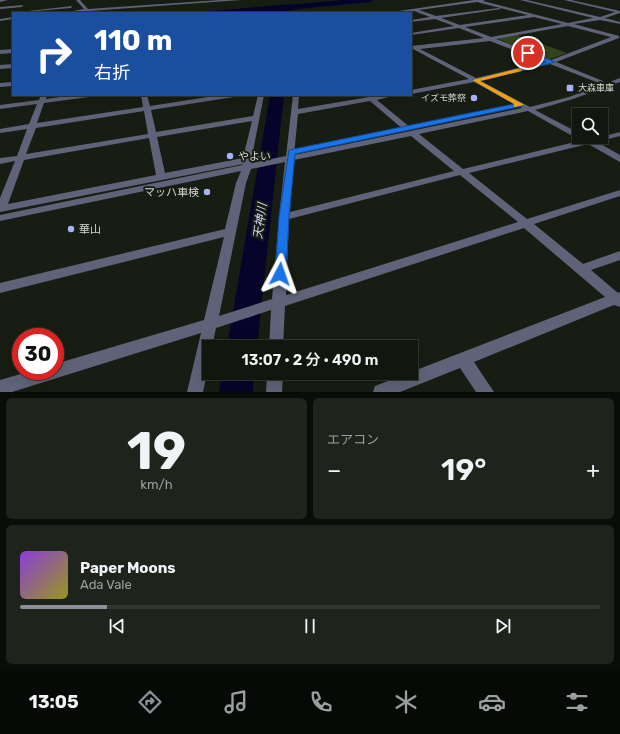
<!DOCTYPE html>
<html lang="ja">
<head>
<meta charset="utf-8">
<style>
  :root { --surface:#11160e; --page:#1e231c; --text:#f1f3f6; --muted:#9c9f9e; --line:#30352e; --accent:#8c9099 }
  body { margin:0; font-family:Rubik,"Noto Sans JP",sans-serif; background:var(--page); color:var(--text); height:100vh; display:flex; flex-direction:column; font-size:15px; white-space:nowrap }
  * { box-sizing:border-box; margin:0 }
  p { font-size:13px; color:var(--muted) }
  .icon { flex:none; width:22px; height:22px; fill:none; stroke:currentColor; stroke-width:2; stroke-linecap:round; stroke-linejoin:round }
  .map { position:relative; height:392px; overflow:hidden }
  .drawer { display:flex; flex-direction:column; gap:6px; padding:6px; background:#090c08; flex:1 }
  .drawer>* { flex:none }
  .banner { position:absolute; left:12px; top:12px; width:400px; height:84px; border-radius:0px; box-shadow:0 4px 16px #0002,0 0 0 1px var(--line); background:#1a4fa0; color:#fff; overflow:hidden }
  .tools { position:absolute; left:572px; top:108px; display:grid; gap:8px }
  .tools a { display:grid; place-items:center; width:36px; height:36px; border-radius:0px; background:var(--surface); box-shadow:0 4px 16px #0002,0 0 0 1px var(--line); font-size:20px }
  .speed { position:absolute; left:12px; top:328px; display:flex; gap:8px; font-size:20px; font-weight:700; text-align:center }
  .speed>* { display:grid; place-content:center; width:52px; height:52px; border-radius:50%; background:var(--surface); box-shadow:0 4px 16px #0002,0 0 0 1px var(--line); line-height:1 }
  .speed .limit { border:6px solid #d22; background:#fff; color:#111 }
  .pin { position:absolute; display:grid; place-items:center; width:34px; height:34px; color:#fff; margin:-17px; border:2px solid #fff; border-radius:50%; box-shadow:0 1px 4px #0007 }
  .me { position:absolute; width:44px; margin:-22px; rotate:4deg; stroke-linejoin:round; filter:drop-shadow(0 0 3px #0008) }
  .turn { display:flex; align-items:center; gap:14px; height:84px; padding:0 16px; font-size:18px }
  .turn .icon { width:52px; height:52px; stroke-width:2.5 }
  .turn b { display:block; font-size:28px; line-height:34px }
  .big { font-size:30px; font-weight:600; line-height:1.1 }
  .drawer .tile { flex:1; display:flex; flex-direction:column; justify-content:center; gap:6px; min-width:0; padding:0 14px; border-radius:6px; background:var(--page) }
  .drawer .dial { align-items:center; gap:0 }
  .dial b { font-size:52px; line-height:1 }
  .song { display:flex; align-items:center; gap:12px }
  .cover { width:48px; height:48px; border-radius:6px; background:linear-gradient(135deg,hsl(270 70% 55%),hsl(60 70% 35%)) }
  .played { height:4px; border-radius:2px; background:linear-gradient(90deg,var(--accent) 15%,var(--line) 15%) }
  .keys { display:flex; justify-content:space-around; direction:ltr }
  .heat { display:flex; justify-content:space-between; align-items:center; font-size:22px; direction:ltr }
  .drawer .tiles { flex:1; display:grid; gap:6px; grid-template-columns:1fr 1fr }
  .tile:last-child { grid-column:span 2 }
  .trip { position:absolute; left:202px; top:340px; width:216px; height:40px; border-radius:0px; background:var(--surface); box-shadow:0 4px 16px #0002,0 0 0 1px var(--line); font-weight:600; line-height:40px; text-align:center }
  .menu { display:flex; height:64px; justify-content:space-around; align-items:center; background:#070906; color:var(--muted) }
  .menu .icon { width:28px; height:28px }
  .menu .on { color:var(--accent) }
  .menu b { font-size:18px; color:var(--text) }
  .map>svg:first-child { display:block }
</style>
</head>
<body>
<div class="map">
<svg width="620" height="392" viewBox="0 0 620 392">
  <rect width="100%" height="100%" fill="#171d12"/>
  <!-- green -->
  <path fill="#30441d" d="M 513,35 L 517,35 L 567,53 L 550,59 L 547,59 L 496,38 Z"/>
  <!-- water -->
  <path fill="#07042b" d="M 289,4 L 295,10 L 262,13 L 193,13 Z"/>
  <g fill="none" stroke-linecap="round" stroke-linejoin="round">
    <!-- river -->
    <g fill="#07042b" fill-rule="evenodd">
      <path d="M 343,0 L 374,0 L 370,2 L 258,13 L 226,13 L 230,10 Z"/>
      <path d="M 270,95 L 284,95 L 257,347 L 227,347 Z"/>
      <path d="M 222,373 L 254,373 L 253,392 L 219,392 Z"/>
    </g>
    <!-- minor -->
    <g fill="#5f6379" fill-rule="evenodd">
      <path d="M 0,0 L 8,0 L 0,2 Z"/>
      <path d="M 76,0 L 80,0 L 88,9 L 220,0 L 241,0 L 61,13 L 84,9 Z"/>
      <path d="M 474,0 L 485,0 L 483,1 L 568,23 L 593,18 L 520,0 L 527,0 L 600,17 L 615,12 L 564,0 L 571,0 L 620,11 L 620,13 L 605,18 L 620,22 L 620,24 L 600,20 L 574,24 L 619,36 L 619,38 L 556,62 L 603,81 L 603,83 L 599,83 L 550,64 L 481,81 L 530,107 L 569,97 L 620,78 L 620,82 L 573,99 L 535,110 L 579,133 L 579,137 L 582,138 L 576,138 L 528,111 L 419,134 L 463,169 L 583,140 L 587,138 L 601,137 L 620,132 L 620,136 L 597,142 L 620,155 L 620,162 L 588,144 L 469,173 L 527,219 L 620,190 L 620,196 L 534,224 L 583,264 L 620,251 L 620,260 L 591,270 L 618,293 L 620,292 L 620,307 L 614,305 L 474,362 L 494,392 L 476,392 L 460,368 L 400,392 L 373,392 L 375,386 L 605,297 L 524,228 L 285,306 L 283,347 L 269,347 L 271,310 L 216,328 L 212,347 L 209,347 L 209,363 L 203,392 L 187,392 L 201,333 L 12,392 L 0,392 L 0,380 L 31,371 L 55,371 L 55,364 L 204,320 L 224,237 L 0,293 L 0,283 L 225,229 L 236,183 L 241,171 L 0,221 L 0,215 L 242,165 L 243,164 L 0,212 L 0,198 L 15,161 L 0,164 L 0,158 L 17,156 L 27,129 L 0,133 L 0,129 L 29,124 L 37,104 L 0,109 L 0,105 L 39,100 L 41,95 L 47,95 L 46,99 L 74,95 L 92,95 L 89,97 L 44,103 L 37,123 L 143,107 L 141,95 L 147,95 L 150,106 L 221,95 L 237,95 L 234,97 L 151,110 L 156,132 L 253,116 L 258,95 L 264,95 L 252,156 L 264,154 L 268,157 L 267,159 L 251,162 L 251,163 L 286,156 L 293,95 L 299,95 L 298,109 L 381,95 L 396,95 L 377,100 L 411,128 L 410,130 L 404,130 L 370,101 L 298,114 L 294,155 L 522,108 L 474,82 L 411,94 L 411,90 L 469,79 L 413,49 L 411,50 L 411,46 L 484,38 L 459,28 L 411,35 L 411,33 L 454,26 L 435,19 L 411,22 L 411,20 L 430,17 L 414,11 L 385,13 ZM 477,2 L 528,15 L 460,25 L 441,18 L 501,9 L 499,8 L 436,16 L 419,10 ZM 534,17 L 562,24 L 491,37 L 465,27 ZM 568,26 L 611,37 L 551,60 L 496,39 ZM 490,41 L 544,62 L 476,78 L 420,49 ZM 144,111 L 148,134 L 26,154 L 36,128 ZM 252,121 L 243,158 L 165,173 L 157,137 ZM 411,136 L 454,171 L 290,212 L 294,160 ZM 149,138 L 156,175 L 8,204 L 24,160 ZM 285,162 L 279,217 L 272,299 L 219,316 L 246,183 L 251,169 ZM 460,175 L 518,222 L 286,295 L 289,219 Z"/>
      <path d="M 23,5 L 22,7 L 0,9 L 0,7 Z"/>
      <path d="M 72,6 L 71,8 L 13,13 L 13,14 L 11,13 Z"/>
      <path d="M 13,17 L 13,19 L 0,21 L 0,19 Z"/>
      <path d="M 13,49 L 13,53 L 0,54 L 0,50 Z"/>
      <path d="M 13,64 L 13,68 L 0,69 L 0,65 Z"/>
      <path d="M 13,82 L 13,86 L 0,87 L 0,83 Z"/>
      <path d="M 267,373 L 283,373 L 282,392 L 266,392 Z"/>
    </g>
  </g>
  <!-- route -->
  <path fill="#1a73e8" stroke="#114b97" d="M 526,52 L 529,52 L 555,62 L 480,81 L 523,104 L 523,106 L 295,154 L 289,217 L 286,274 L 284,277 L 280,278 L 276,277 L 275,274 L 279,217 L 289,150 L 514,104 L 472,80 L 546,62 L 526,54 Z"/>
  <!-- slow -->
  <path fill="#f59e0b" d="M 520,68 L 522,70 L 522,71 L 480,81 L 523,104 L 524,105 L 514,107 L 514,104 L 472,80 Z"/>
  <!-- markers -->
  <g fill="#a6b1fc" stroke="#171d12" stroke-width="1.5">
    <rect x="566" y="84" width="8" height="8" rx="2"/>
    <circle cx="474" cy="98" r="4"/>
    <circle cx="230" cy="156" r="4"/>
    <circle cx="207" cy="192" r="4"/>
    <circle cx="71" cy="229" r="4"/>
  </g>
  <g text-anchor="middle" stroke-width="4" stroke-linejoin="round" paint-order="stroke">
    <!-- far-poi labels -->
    <g font-size="9" fill="#d2d6cf" stroke="#171d12" text-anchor="start">
      <text x="578" y="91">大森車庫</text>
      <text x="466" y="101" text-anchor="end">イズモ葬祭</text>
    </g>
    <!-- poi labels -->
    <g font-size="11" fill="#d2d6cf" stroke="#171d12" text-anchor="start">
      <text x="238" y="160">やよい</text>
      <text x="199" y="196" text-anchor="end">マッハ車検</text>
      <text x="79" y="233">華山</text>
    </g>
    <!-- water labels -->
    <g font-size="12" font-style="italic" fill="#cdd2f1" stroke="#171d12">
      <text transform="translate(260 221) rotate(-82)" y="4">天神川</text>
    </g>
  </g>
</svg>
<div class="tools">
<a><svg class="icon" aria-label="search" viewBox="0 0 24 24"><circle cx="10" cy="10" r="6"/><path d="M15 15l6 6"/></svg></a>
</div>
<div class="speed"><div class="limit">30</div></div>
<div class="pin" style="left:528px;top:53px;background:#d93025"><svg class="icon" aria-label="arrive" viewBox="0 0 24 24"><path d="M6 21V4h12l-3 4 3 4H6"/></svg></div>
<svg class="me" style="left:280px;top:274px" viewBox="-20 -20 40 40"><path d="M0-17L14 15 0 8-14 15z" fill="#1a73e8" stroke="#fff" stroke-width="4"/></svg>
<div class="trip">13:07 · 2 分 · 490 m</div>
<div class="banner">
<div class="turn"><svg class="icon" aria-label="right" viewBox="0 0 24 24"><path d="M7 20v-9h11M14 6l5 5-5 5"/></svg><div><b>110 m</b>右折</div></div>
</div>
</div>
<section class="drawer">
<div class="tiles">
<div class="tile dial"><b>19</b><p>km/h</p></div>
<div class="tile"><p>エアコン</p>
<div class="heat"><a>−</a><b class="big">19°</b><a>+</a></div>
</div>
<div class="tile">
<div class="song"><i class="cover"></i><div><b>Paper Moons</b><p>Ada Vale</p></div></div>
<div class="played"></div>
<div class="keys"><svg class="icon" aria-label="previous" viewBox="0 0 24 24"><path d="M18 5L8 12l10 7zM5 5v14"/></svg><svg class="icon" aria-label="pause" viewBox="0 0 24 24"><path d="M8 5v14M16 5v14"/></svg><svg class="icon" aria-label="next" viewBox="0 0 24 24"><path d="M6 5l10 7-10 7zM19 5v14"/></svg></div>
</div>
</div>
</section>
<nav class="menu">
<b>13:05</b>
<svg class="icon on" aria-label="directions" viewBox="0 0 24 24"><path d="M12 3l9 9-9 9-9-9zM9 14v-3h6M13 9l2 2-2 2"/></svg>
<svg class="icon" aria-label="music" viewBox="0 0 24 24"><path d="M9 18V5l10-2v13"/><circle cx="6" cy="18" r="3"/><circle cx="16" cy="16" r="3"/></svg>
<svg class="icon" aria-label="phone" viewBox="0 0 24 24"><path d="M5 4h4l2 5-3 2q2 4 5 5l2-3 5 2v4C11 20 4 13 5 4z"/></svg>
<svg class="icon" aria-label="climate" viewBox="0 0 24 24"><path d="M12 3v18M4 7l16 10M4 17L20 7"/></svg>
<svg class="icon" aria-label="car" viewBox="0 0 24 24"><path d="M5 17H2v-5l4-1 3-4h7l3 4 3 1v5h-3M9 17h6M6 11h13"/><circle cx="7" cy="17" r="2"/><circle cx="17" cy="17" r="2"/></svg>
<svg class="icon" aria-label="filters" viewBox="0 0 24 24"><path d="M4 7h16M4 17h16"/><circle cx="9" cy="7" r="2"/><circle cx="15" cy="17" r="2"/></svg>
</nav>
</body>
</html>
